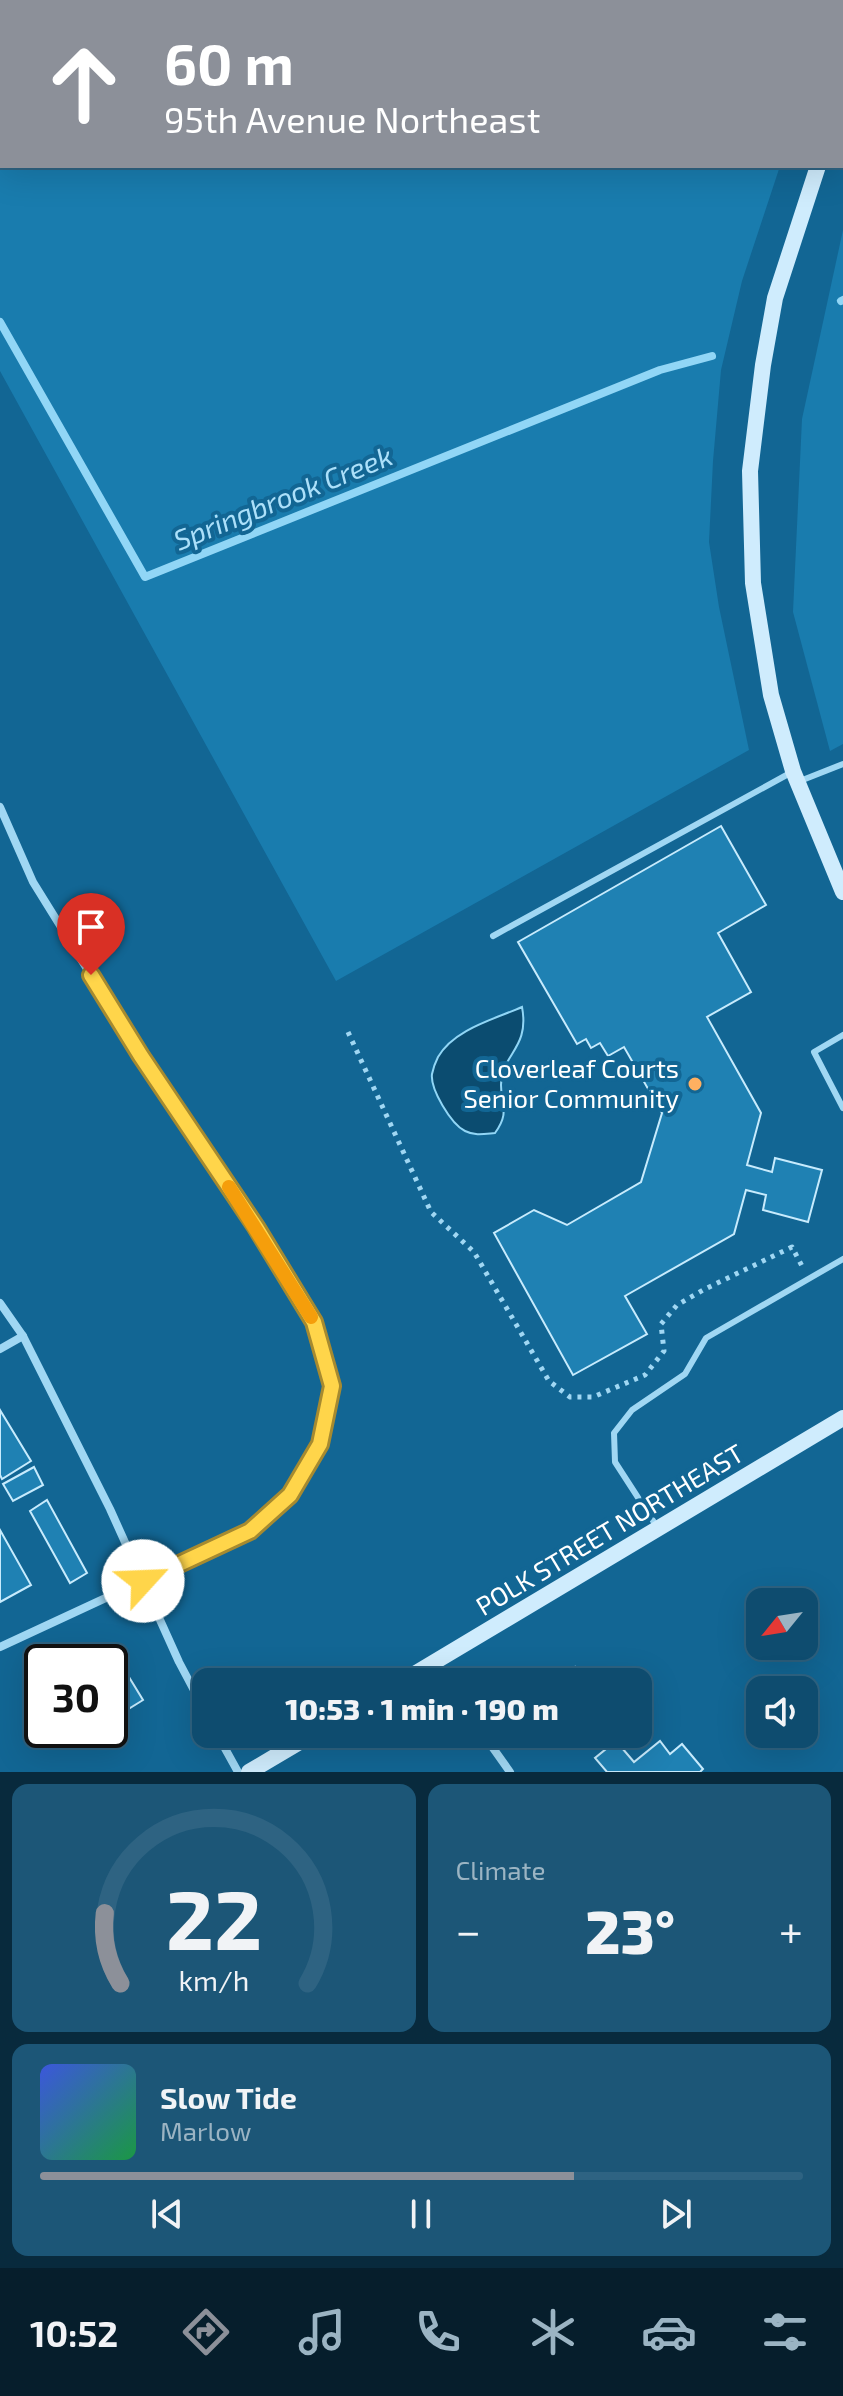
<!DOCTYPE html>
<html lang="en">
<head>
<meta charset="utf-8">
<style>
  :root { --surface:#0e4c6f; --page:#1c5677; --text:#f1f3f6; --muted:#9bb4c3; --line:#2e6382; --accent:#8c9099 }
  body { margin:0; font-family:"Exo 2",sans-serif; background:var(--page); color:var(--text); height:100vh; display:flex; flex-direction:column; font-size:30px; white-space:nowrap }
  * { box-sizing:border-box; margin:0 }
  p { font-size:26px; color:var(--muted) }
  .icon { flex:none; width:44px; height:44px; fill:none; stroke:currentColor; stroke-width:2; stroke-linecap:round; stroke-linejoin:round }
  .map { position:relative; height:1772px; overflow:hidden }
  .drawer { display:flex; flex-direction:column; gap:12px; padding:12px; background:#082a3d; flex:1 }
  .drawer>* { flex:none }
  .top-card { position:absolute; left:0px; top:0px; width:844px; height:168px; box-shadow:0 8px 32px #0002,0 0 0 2px var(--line); background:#8c9099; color:#fff; overflow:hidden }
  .needle { width:52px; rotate:240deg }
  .fabs { position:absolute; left:746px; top:1588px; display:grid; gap:16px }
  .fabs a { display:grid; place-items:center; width:72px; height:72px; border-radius:16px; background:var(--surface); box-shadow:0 8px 32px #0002,0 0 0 2px var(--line); font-size:40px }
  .speed { position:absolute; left:24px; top:1644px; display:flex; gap:16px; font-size:40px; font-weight:700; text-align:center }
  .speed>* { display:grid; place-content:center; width:104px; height:104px; border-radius:50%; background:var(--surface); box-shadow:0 8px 32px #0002,0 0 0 2px var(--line); line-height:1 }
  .speed .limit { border:4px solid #111; border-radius:12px; background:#fff; color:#111 }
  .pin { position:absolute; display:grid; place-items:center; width:68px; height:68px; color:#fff; margin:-82px -34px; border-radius:50% 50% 50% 0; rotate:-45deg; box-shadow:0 0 8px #0007 }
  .pin .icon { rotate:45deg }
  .me { position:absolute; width:88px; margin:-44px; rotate:65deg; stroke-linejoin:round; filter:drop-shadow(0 0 6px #0008) }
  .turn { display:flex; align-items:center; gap:28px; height:168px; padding:0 32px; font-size:36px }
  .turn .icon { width:104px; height:104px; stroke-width:2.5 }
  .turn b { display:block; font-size:56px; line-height:68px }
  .big { font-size:60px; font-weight:800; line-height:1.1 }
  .drawer .card { flex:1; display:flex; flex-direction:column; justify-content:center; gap:12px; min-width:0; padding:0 28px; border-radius:16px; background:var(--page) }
  .drawer .dial { align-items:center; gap:0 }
  .dial svg { height:208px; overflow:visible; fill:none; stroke:var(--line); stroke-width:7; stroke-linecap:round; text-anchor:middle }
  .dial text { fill:var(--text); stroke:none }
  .song { display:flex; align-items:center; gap:24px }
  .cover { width:96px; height:96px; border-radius:12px; background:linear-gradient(135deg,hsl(230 70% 55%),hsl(140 70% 35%)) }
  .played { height:8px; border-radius:4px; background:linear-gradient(90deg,var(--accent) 70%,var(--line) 70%) }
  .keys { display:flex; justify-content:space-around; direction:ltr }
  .heat { display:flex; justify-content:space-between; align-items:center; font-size:44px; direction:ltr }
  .drawer .tiles { flex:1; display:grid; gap:12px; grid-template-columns:1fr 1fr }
  .card:last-child { grid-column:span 2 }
  .trip { position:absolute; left:192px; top:1668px; width:460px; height:80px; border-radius:16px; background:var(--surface); box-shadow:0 8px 32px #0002,0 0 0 2px var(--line); font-weight:800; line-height:80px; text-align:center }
  .menu { display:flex; height:128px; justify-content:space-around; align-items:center; background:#061e2c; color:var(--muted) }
  .menu .icon { width:56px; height:56px }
  .menu .active { color:var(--accent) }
  .menu b { font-size:36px; color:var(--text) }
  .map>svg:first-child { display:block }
</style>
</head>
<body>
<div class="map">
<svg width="843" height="1772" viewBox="0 0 843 1772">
  <rect width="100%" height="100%" fill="#126694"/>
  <!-- green -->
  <g fill="#197cae">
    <path d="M 36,0 L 834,0 L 833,2 L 32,2 Z"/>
    <path d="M 2,19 L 2,166 L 780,166 L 742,281 L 721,370 L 713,461 L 709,542 L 719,607 L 749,750 L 336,981 L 0,371 L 0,20 Z"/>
    <path d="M 843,230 L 843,744 L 830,751 L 793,612 L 802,419 Z"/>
  </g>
  <!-- water -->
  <path fill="#0b4c70" stroke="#91d6f6" stroke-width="2" d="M 522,1007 C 530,1049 501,1054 501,1085 C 501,1107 510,1112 495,1133 C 484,1134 475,1136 465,1131 C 451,1124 430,1089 432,1074 C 433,1069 436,1061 438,1057 C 454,1029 495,1019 522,1007 Z"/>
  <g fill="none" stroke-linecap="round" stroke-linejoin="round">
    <!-- stream -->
    <g stroke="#91d6f6" stroke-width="8">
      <path d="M 841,301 L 843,300"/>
      <path d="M 0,322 L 145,577 L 660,370 L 712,356"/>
    </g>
  </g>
  <!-- building -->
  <g fill="#1f81b3" stroke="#c7ebfd" stroke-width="2">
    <path d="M 721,826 L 766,905 L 718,933 L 751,992 L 707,1017 L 761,1113 L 747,1165 L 772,1172 L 775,1158 L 822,1170 L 808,1222 L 763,1210 L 766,1195 L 746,1190 L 734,1234 L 625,1296 L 647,1334 L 573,1375 L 494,1233 L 534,1210 L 567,1225 L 641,1182 L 662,1113 L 624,1047 L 608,1056 L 600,1043 L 591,1048 L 586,1039 L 577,1044 L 518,942 Z"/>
    <path d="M 0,1410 L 31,1461 L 2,1479 L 0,1475 Z"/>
    <path d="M 34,1467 L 43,1485 L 13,1501 L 3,1484 Z"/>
    <path d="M 47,1500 L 87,1573 L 70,1583 L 30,1511 Z"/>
    <path d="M 0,1530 L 31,1585 L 0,1602 Z"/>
    <path d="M 110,1646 L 143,1700 L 117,1716 L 110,1704 L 110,1662 L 84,1662 Z"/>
    <path d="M 575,1667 L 583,1682 L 549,1682 Z"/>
    <path d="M 572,1734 L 589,1734 L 576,1741 Z"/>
    <path d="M 616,1741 L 634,1762 L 660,1741 L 670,1754 L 682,1744 L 703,1769 L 700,1772 L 607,1772 L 595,1758 Z"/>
  </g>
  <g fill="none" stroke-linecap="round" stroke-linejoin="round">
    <!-- path -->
    <path stroke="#a0d7f3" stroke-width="5" stroke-dasharray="4 6" stroke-linecap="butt" d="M 348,1032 L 431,1212 L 474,1252 L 549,1381 L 570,1397 L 593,1397 L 645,1375 L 664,1351 L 661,1324 L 677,1305 L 705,1289 L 792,1247 L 803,1268"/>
    <!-- lane -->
    <g stroke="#a0d7f3" stroke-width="6">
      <path d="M 800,781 L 843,764"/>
      <path d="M 493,936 L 792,772"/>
      <path d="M 843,1035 L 814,1052 L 843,1108"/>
      <path d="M 657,1527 L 615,1462 L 614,1433 L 632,1410 L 685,1374 L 706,1338 L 843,1259"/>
    </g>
    <!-- street -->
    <g stroke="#a0d7f3" stroke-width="8">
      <path d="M 0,807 L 33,882 L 141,1056 L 256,1227 L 314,1322 L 332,1386 L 320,1444 L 290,1495 L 250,1531 L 0,1647"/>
      <path d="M 0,1303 L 23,1336 L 110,1509 L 179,1662 L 206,1713"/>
      <path d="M 0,1349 L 23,1336"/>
      <path d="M 432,1664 L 446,1682"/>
      <path d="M 217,1734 L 238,1772"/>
      <path d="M 483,1734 L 510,1772"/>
    </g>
    <!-- secondary -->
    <g stroke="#cfecfd" stroke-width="16">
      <path d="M 842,94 L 843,91"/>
      <path d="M 818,166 L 775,298 L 763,365 L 750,471 L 753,583 L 771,695 L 793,771 L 843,892"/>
      <path d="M 401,1682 L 843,1418"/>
      <path d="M 249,1772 L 313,1734"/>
    </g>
  </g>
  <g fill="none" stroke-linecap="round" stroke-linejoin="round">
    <!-- route casing -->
    <g stroke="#a68a30" stroke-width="20">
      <path id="route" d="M 91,975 L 141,1056 L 256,1227 L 314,1322 L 332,1386 L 320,1444 L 290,1495 L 250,1531 L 143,1581"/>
    </g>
    <!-- route -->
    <use href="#route" stroke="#ffd54a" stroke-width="14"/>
    <!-- slow -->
    <path stroke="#f59e0b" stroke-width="14" d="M 229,1187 L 311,1317"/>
  </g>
  <!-- markers -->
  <circle fill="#ffb061" stroke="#126694" stroke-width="3" cx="695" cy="1084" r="8"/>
  <g text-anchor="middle" stroke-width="8" stroke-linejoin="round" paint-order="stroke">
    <!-- poi labels -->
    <g font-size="26" fill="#fff" stroke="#126694" text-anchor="end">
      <text x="679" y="1078">Cloverleaf Courts<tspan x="679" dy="30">Senior Community</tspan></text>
    </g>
    <!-- street labels -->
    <g font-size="26" fill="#fff" stroke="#126694">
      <text transform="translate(610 1530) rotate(-31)" y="9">POLK STREET NORTHEAST</text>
    </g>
    <!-- water labels -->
    <g font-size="28" font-style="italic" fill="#ace0fa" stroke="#126694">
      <text transform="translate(283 498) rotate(-22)" y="10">Springbrook Creek</text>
    </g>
  </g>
</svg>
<div class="fabs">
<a><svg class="needle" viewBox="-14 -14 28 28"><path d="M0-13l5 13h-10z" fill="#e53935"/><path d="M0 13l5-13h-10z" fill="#9bb4c3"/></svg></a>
<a><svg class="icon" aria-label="sound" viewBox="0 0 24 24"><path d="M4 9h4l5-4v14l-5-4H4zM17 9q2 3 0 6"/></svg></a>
</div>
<div class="speed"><div class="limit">30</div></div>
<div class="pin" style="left:91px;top:975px;background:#d93025"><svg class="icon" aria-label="arrive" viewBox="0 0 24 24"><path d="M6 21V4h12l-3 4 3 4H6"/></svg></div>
<svg class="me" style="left:143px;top:1581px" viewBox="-20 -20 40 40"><circle r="19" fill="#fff"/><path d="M0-13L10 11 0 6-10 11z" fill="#ffd54a"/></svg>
<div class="trip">10:53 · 1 min · 190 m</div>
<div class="top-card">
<div class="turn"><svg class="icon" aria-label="ahead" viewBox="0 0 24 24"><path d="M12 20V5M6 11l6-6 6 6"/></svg><div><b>60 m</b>95th Avenue Northeast</div></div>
</div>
</div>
<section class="drawer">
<div class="tiles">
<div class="card dial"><svg viewBox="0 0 100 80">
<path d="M14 69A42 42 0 1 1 86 69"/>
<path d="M14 69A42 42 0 0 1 8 42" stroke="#8c9099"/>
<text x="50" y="56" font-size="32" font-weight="700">22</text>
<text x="50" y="72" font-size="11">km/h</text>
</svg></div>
<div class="card"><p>Climate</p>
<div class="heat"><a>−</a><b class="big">23°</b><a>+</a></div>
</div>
<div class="card">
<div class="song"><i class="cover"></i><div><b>Slow Tide</b><p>Marlow</p></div></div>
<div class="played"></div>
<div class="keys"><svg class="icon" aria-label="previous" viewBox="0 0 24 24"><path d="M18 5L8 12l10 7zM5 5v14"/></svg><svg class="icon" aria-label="pause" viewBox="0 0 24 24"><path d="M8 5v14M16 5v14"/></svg><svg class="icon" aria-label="next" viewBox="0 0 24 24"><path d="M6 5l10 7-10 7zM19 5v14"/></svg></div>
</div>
</div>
</section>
<nav class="menu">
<b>10:52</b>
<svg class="icon active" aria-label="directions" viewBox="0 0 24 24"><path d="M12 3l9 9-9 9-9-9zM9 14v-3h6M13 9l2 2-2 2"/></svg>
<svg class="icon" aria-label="music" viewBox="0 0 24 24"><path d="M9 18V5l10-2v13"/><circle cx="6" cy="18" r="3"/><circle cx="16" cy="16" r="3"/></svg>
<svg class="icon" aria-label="phone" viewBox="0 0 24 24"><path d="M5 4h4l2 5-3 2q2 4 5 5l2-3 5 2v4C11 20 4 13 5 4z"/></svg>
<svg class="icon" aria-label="climate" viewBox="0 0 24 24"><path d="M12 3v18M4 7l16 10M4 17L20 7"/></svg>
<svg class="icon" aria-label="car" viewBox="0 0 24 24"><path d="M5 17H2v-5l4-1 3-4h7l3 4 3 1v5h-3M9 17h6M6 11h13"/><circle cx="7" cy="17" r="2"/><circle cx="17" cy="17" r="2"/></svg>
<svg class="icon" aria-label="filters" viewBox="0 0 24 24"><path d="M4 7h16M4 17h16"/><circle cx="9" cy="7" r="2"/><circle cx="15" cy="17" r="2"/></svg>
</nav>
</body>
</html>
